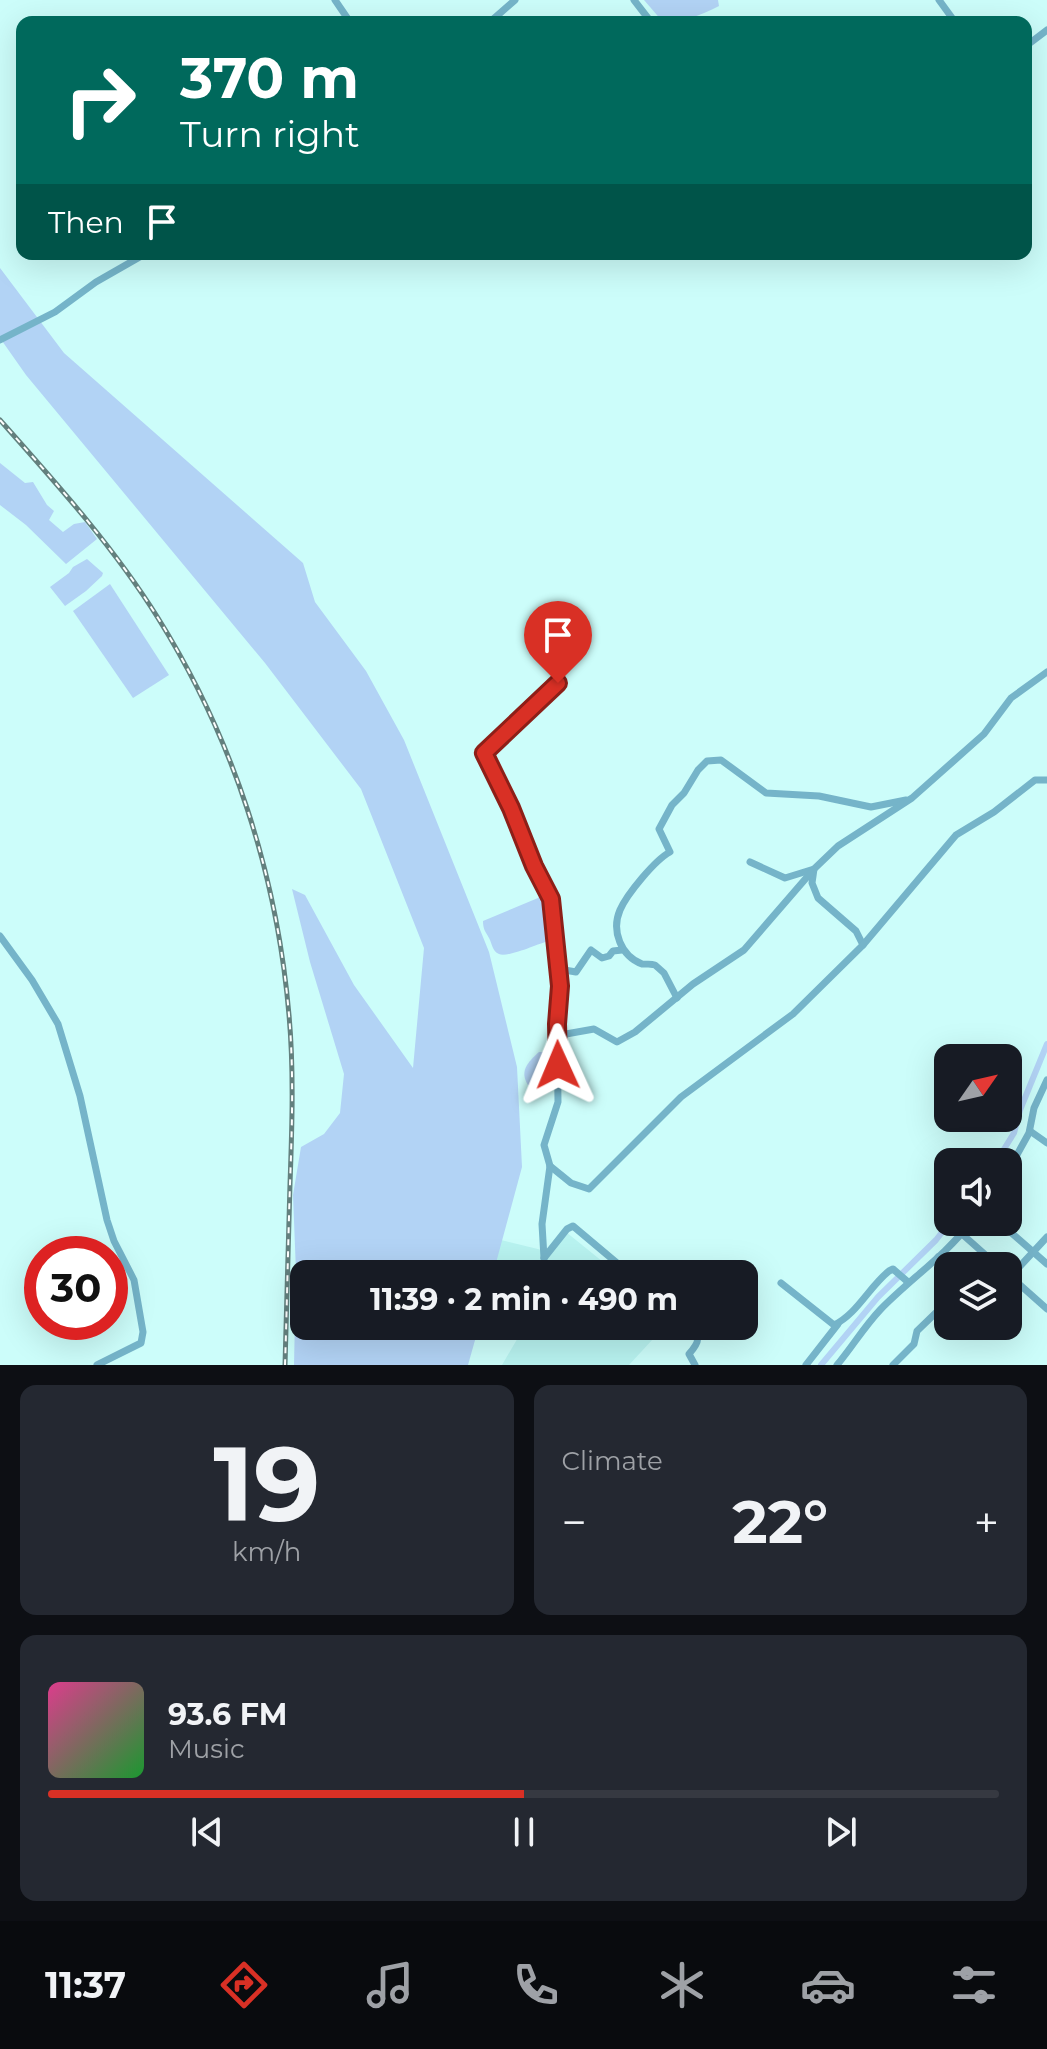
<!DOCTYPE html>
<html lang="en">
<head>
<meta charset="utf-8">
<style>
  :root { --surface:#171b24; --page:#242831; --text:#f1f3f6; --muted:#9ea1a6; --line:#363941; --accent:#d93025 }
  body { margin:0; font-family:Montserrat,sans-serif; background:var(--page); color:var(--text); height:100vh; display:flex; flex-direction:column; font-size:30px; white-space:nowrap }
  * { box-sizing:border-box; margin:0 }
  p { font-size:26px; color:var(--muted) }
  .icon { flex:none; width:44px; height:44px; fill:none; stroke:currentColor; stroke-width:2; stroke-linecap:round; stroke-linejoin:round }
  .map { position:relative; height:1365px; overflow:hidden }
  .details { display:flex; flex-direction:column; gap:20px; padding:20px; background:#0d0f14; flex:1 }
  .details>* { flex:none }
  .top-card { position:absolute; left:16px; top:16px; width:1016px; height:244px; border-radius:16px; box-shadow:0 8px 32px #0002; background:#00695c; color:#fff; overflow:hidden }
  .needle { width:52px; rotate:56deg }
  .buttons { position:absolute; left:934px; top:1044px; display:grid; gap:16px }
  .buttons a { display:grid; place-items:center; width:88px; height:88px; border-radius:16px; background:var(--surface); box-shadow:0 8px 32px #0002; font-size:40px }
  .speed { position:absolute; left:24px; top:1236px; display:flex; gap:16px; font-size:40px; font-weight:700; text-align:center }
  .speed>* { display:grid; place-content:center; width:104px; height:104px; border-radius:50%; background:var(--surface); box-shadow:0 8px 32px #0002; line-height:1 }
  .speed .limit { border:12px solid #d22; background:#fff; color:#111 }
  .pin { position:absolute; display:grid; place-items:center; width:68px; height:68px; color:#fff; margin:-82px -34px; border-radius:50% 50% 50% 0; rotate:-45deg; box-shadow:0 0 8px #0007 }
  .pin .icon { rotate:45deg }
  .me { position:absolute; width:88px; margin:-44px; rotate:359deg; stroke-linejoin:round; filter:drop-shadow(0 0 6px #0008) }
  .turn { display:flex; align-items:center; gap:28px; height:168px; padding:0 32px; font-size:36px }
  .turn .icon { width:104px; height:104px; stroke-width:2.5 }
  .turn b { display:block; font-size:56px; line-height:68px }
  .then { display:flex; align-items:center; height:76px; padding:0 32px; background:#0003; gap:16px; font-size:30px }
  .big { font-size:60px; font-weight:700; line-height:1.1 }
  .details .widget { flex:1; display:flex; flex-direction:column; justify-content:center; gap:12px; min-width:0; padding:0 28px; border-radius:16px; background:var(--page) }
  .details .dial { align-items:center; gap:0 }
  .dial b { font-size:104px; line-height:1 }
  .song { display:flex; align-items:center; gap:24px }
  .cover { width:96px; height:96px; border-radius:12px; background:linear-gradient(135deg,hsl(330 70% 55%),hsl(130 70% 35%)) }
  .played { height:8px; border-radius:4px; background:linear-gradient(90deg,var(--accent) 50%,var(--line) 50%) }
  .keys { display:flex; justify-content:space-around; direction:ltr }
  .heat { display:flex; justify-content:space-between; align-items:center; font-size:44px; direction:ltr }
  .details .tiles { flex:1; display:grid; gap:20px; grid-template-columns:1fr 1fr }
  .widget:last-child { grid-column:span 2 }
  .trip { position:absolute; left:290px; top:1260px; width:468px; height:80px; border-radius:16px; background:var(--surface); box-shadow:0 8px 32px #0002; font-weight:700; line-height:80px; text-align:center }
  .menu { display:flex; height:128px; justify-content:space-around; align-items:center; background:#090b0e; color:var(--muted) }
  .menu .icon { width:56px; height:56px }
  .menu .current { color:var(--accent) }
  .menu b { font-size:36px; color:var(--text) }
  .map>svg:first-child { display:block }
</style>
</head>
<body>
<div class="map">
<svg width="1047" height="1365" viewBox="0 0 1047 1365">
  <rect width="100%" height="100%" fill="#ccfdfa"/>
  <!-- built -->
  <g fill="#b8f3f0">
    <path d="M 566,1232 L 618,1274 L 487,1274 L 501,1240 L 546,1251 Z"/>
    <path d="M 499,1326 L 665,1326 L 629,1365 L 502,1365 L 519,1336 Z"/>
  </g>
  <!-- water -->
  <g fill="#b2d3f5">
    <path d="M 644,0 L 718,0 L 719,6 C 702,15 683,22 663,22 Z"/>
    <path d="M 0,268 L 64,353 L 303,563 L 315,602 L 366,671 L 404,740 L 489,952 L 517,1067 L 522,1167 L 493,1274 L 304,1274 L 304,1326 L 479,1326 L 468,1365 L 294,1365 L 296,1272 L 293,1195 L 301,1147 L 324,1134 L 340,1113 L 344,1074 L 310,962 L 292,889 L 305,895 L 354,985 L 413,1068 L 424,948 L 361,789 L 265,663 L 26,375 L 0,338 Z"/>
    <path d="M 0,463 L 25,483 L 33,482 L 47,505 L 54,511 L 49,520 L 63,532 L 74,524 L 85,522 L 97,539 L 66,564 L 26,525 L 0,505 Z"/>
    <path d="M 87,559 L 103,573 L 102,576 L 86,591 L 65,606 L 50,587 L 69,573 L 73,567 Z"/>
    <path d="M 110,584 L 169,675 L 133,698 L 73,611 Z"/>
    <path d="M 540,895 L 545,897 C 553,912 552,925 548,941 C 538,944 507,958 499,954 C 492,951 492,943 489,938 C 485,931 483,929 483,921 L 538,898 Z"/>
    <path d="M 539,1052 L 546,1052 L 552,1057 C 556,1075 550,1094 528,1085 C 519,1071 528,1062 539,1052 Z"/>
  </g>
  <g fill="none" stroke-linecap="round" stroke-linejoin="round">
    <!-- canal -->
    <g stroke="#b2d3f5" stroke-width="6">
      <path d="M 996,1162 L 1014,1133 L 1020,1110 L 1047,1044"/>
      <path d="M 821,1365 L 878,1297 L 936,1240 L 950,1222"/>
    </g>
    <!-- minor -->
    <g stroke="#75b4c9" stroke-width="7">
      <path d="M 335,0 L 350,22"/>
      <path d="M 634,0 L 651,22"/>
      <path d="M 939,0 L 955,22"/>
      <path d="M 490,22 L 515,0"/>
      <path d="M 1026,46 L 1047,30"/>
      <path d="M 1026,206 L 1028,206"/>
      <path d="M 0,340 L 55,312 L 96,282 L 145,254"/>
      <path d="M 750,862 L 785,878 L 814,869 L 812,883 L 818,898 L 856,931 L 863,945"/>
      <path d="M 0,936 L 32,980 L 58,1024 L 80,1096 L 107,1220 L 114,1241 L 134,1280 L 143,1332 L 141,1343 L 97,1365"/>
      <path d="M 559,969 L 576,972 L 591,950 L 602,958 L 609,956 L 613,951 L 622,950"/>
      <path d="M 677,998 L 664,973 L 655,965 C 654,964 643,964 642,964 C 621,956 611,931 620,910 C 627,894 655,860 670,852 L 659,829 L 672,805 L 684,793 L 698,770 L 707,761 L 721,760 L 766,793 L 819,796 L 871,807 L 906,800"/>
      <path d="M 558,1044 L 566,1034 L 594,1029 L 617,1042 L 635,1032 L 693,984 L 744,950 L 814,869 L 838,846 L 912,798 L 984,734 L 1011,698 L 1047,672"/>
      <path d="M 1030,1131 L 1047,1143"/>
      <path d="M 550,1166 L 571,1183 L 589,1189 L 681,1097 L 793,1014 L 863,945 L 956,835 L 994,812 L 1035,780 L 1047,780"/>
      <path d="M 1008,1171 L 1029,1133 L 1034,1108 L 1047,1080"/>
      <path d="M 999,1222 L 1047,1264"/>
      <path d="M 962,1234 L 998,1266"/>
      <path d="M 938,1257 L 948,1266"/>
      <path d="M 544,1258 L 542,1224 L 550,1166 L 544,1145 L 558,1102 L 557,1024 L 560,986 L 555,924 L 551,899 L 534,866 L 511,808 L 484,753 L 558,683"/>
      <path d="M 544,1258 L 567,1229 L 573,1226 L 630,1274"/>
      <path d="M 1010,1276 L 1047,1309"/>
      <path d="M 1010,1277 L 1047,1237"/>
      <path d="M 781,1283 L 834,1325 C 857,1314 869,1287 889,1271 L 893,1269 L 908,1282"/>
      <path d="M 688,1326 C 701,1338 700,1341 689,1354 L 695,1365"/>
      <path d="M 806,1365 L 838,1324"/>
      <path d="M 837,1365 C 852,1347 864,1327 880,1310 C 909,1280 945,1256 971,1222"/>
      <path d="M 893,1365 L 914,1344 L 917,1331 L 948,1301"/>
    </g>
    <!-- rail casing -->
    <g stroke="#63807e" stroke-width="5">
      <path id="rail" d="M 0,420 C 56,483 113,546 158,618 C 233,738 277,874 289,1015 C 294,1071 292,1128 290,1184 C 288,1244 287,1305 285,1365"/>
    </g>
    <!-- rail -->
    <use href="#rail" stroke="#fff" stroke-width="2" stroke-dasharray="6" stroke-linecap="butt"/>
  </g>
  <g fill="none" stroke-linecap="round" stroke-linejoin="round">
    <!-- route casing -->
    <g stroke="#8d1f18" stroke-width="20">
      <path id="route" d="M 558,683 L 484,753 L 511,808 L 534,866 L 551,899 L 560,986 L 557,1024 L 558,1065"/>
    </g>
    <!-- route -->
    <use href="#route" stroke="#d93025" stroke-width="14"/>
  </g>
</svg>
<div class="buttons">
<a><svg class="needle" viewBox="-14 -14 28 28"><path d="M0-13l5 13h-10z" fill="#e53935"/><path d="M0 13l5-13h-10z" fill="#9ea1a6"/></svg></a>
<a><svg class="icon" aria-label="sound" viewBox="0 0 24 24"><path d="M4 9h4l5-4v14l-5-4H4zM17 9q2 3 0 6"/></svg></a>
<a><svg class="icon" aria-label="layers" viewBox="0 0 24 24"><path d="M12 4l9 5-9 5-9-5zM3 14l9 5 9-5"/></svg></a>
</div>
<div class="speed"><div class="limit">30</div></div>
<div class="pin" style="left:558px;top:683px;background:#d93025"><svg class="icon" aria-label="arrive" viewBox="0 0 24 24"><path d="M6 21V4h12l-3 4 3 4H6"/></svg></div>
<svg class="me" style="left:558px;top:1065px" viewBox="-20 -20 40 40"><path d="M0-17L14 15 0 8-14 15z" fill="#d93025" stroke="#fff" stroke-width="4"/></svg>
<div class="trip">11:39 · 2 min · 490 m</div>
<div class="top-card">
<div class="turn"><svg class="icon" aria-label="right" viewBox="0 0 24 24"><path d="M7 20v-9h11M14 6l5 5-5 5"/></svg><div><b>370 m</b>Turn right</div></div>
<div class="then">Then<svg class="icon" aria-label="arrive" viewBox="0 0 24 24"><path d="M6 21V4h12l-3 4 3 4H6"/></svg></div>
</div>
</div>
<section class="details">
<div class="tiles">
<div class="widget dial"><b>19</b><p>km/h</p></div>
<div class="widget"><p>Climate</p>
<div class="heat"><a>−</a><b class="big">22°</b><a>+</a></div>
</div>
<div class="widget">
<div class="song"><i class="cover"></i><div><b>93.6 FM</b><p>Music</p></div></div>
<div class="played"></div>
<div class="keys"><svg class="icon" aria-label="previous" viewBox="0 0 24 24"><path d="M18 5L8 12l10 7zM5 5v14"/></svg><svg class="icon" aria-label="pause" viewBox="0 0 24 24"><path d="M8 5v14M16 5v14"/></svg><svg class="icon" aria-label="next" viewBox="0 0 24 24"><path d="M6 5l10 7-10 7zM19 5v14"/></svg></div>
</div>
</div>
</section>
<nav class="menu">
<b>11:37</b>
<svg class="icon current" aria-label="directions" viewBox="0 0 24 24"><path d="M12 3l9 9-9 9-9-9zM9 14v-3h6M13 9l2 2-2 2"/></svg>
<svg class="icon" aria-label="music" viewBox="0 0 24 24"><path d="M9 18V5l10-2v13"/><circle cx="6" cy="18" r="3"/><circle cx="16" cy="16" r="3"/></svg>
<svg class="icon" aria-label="phone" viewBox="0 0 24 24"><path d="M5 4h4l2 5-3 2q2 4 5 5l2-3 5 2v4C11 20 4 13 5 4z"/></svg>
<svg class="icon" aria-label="climate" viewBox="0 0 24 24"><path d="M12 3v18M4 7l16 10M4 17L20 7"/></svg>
<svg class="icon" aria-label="car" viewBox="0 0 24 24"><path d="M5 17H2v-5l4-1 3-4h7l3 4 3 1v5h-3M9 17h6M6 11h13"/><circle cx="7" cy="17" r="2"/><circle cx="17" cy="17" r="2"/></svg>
<svg class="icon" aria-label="filters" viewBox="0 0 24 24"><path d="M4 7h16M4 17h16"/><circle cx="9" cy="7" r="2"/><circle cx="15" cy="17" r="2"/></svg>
</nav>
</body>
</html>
